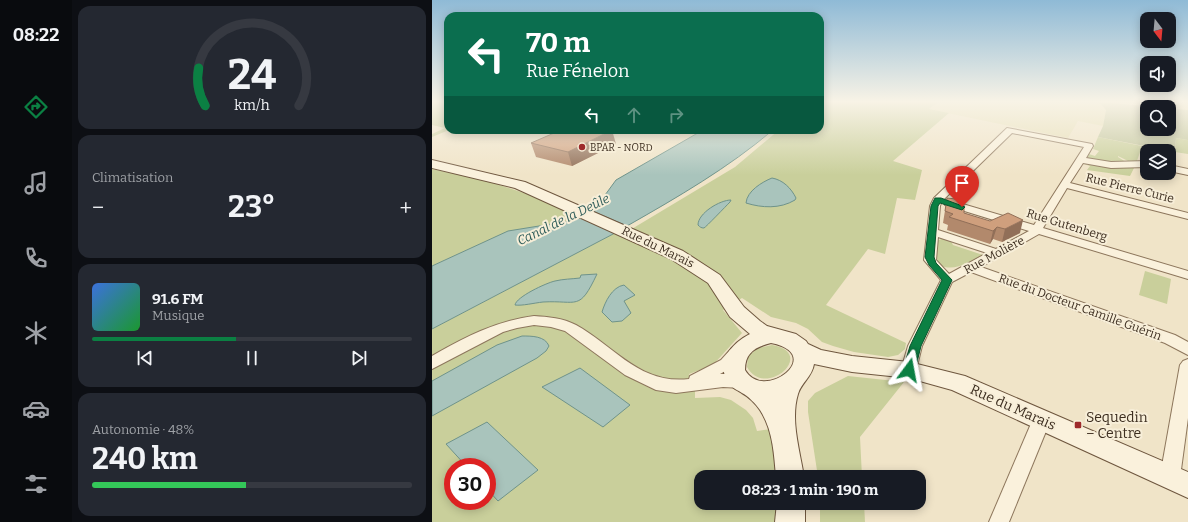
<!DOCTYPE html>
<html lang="fr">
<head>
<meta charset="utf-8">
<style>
  :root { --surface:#171b24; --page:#242831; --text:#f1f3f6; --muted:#9ea1a6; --line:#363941; --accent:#0b8043 }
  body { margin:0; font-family:Bitter,serif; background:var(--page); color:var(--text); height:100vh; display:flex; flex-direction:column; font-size:15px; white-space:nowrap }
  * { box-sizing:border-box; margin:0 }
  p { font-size:13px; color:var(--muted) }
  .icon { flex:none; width:22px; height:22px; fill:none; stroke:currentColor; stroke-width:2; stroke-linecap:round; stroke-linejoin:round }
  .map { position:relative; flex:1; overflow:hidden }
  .panel { display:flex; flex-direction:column; gap:6px; padding:6px; background:#0d0f14; width:360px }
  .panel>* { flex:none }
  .hud { position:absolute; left:12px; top:12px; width:380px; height:122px; border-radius:12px; box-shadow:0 2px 10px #0003; background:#0b6e4f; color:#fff; overflow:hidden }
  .needle { width:26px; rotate:164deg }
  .fabs { position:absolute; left:708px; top:12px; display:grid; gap:8px }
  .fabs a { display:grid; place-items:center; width:36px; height:36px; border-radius:8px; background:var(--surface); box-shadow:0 2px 10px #0003; font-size:20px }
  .speed { position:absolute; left:12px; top:458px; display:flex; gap:8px; font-size:20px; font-weight:700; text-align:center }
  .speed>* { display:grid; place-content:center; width:52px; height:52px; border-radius:50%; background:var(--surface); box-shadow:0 2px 10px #0003; line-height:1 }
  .speed .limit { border:6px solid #d22; background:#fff; color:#111 }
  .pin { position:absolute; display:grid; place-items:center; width:34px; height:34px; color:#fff; margin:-41px -17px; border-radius:50% 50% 50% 0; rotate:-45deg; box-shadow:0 0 4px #0007 }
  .pin .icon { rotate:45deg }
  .me { position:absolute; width:44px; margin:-22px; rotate:13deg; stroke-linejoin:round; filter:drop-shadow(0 0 3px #0008) }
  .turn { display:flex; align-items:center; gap:14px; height:84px; padding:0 16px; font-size:18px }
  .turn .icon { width:52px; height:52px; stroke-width:2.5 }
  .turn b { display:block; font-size:28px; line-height:34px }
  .lanes { display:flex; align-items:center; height:38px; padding:0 16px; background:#0003; justify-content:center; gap:20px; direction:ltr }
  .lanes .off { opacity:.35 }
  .big { font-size:30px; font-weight:700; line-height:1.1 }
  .panel .widget { flex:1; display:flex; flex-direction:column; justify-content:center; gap:6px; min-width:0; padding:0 14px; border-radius:12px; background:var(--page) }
  .panel .dial { align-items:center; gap:0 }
  .dial svg { height:104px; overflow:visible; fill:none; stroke:var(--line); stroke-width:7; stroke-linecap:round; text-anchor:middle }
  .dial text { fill:var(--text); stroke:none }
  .song { display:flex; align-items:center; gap:12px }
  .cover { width:48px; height:48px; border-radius:6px; background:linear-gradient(135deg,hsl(220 70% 55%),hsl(130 70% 35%)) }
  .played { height:4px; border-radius:2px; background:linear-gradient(90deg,var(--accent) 45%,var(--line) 45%) }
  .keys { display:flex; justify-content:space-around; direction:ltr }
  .heat { display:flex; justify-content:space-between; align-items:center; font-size:22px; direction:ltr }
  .charge { height:6px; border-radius:3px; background:linear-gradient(90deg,#34c759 48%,var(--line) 0) }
  .trip { position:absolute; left:262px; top:470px; width:232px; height:40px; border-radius:12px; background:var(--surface); box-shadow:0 2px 10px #0003; font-weight:700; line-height:40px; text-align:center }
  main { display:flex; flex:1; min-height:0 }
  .tabs { display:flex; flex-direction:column; width:72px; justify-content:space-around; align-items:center; background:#090b0e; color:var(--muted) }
  .tabs .icon { width:28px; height:28px }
  .tabs .current { color:var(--accent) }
  .tabs b { font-size:18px; color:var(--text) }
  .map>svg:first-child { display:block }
</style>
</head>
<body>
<main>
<nav class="tabs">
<b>08:22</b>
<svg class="icon current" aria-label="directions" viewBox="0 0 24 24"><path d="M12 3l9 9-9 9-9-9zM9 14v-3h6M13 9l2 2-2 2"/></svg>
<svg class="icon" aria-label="music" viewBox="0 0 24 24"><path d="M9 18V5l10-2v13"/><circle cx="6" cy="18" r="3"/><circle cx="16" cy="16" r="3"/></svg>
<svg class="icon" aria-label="phone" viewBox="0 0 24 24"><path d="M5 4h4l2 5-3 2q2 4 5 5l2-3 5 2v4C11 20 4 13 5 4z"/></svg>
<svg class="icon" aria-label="climate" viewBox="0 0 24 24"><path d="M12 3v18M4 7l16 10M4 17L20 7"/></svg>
<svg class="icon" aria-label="car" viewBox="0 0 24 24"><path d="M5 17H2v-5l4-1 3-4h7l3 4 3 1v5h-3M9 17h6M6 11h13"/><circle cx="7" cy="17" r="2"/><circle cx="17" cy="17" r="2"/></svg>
<svg class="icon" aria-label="filters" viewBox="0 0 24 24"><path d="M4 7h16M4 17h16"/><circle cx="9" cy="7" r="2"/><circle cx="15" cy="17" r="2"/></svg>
</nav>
<section class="panel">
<div class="widget dial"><svg viewBox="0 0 100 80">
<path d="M14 69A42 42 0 1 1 86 69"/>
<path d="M14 69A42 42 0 0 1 9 40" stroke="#0b8043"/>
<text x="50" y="56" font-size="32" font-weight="700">24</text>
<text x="50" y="72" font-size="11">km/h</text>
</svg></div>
<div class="widget"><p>Climatisation</p>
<div class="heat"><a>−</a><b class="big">23°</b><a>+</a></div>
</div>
<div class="widget">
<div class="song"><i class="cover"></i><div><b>91.6 FM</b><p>Musique</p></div></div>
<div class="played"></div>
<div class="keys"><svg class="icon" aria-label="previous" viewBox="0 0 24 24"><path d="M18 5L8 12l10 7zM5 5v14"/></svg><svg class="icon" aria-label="pause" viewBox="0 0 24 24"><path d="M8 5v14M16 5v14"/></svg><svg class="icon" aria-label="next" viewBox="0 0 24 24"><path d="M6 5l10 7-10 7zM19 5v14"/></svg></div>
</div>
<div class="widget"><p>Autonomie · 48%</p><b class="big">240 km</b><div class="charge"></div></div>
</section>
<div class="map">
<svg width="756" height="522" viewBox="0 0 756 522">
  <rect width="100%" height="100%" fill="#f0e4c8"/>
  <!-- farmland -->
  <g fill="#e6deb5">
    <path d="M 506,102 L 667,102 L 674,110 L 671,126 L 646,121 L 636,138 L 496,109 Z"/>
    <path d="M 675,102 L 756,102 L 756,110 L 737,107 Z"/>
  </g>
  <!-- green -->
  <g fill="#c9cf9b" fill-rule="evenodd">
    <path d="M 0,102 L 16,102 L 17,130 L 0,137 L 0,134 L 13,128 L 0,125 Z"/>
    <path d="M 388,102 L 506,102 L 497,109 L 517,113 L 461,161 L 490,170 L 483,200 L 465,198 L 453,254 L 436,249 L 394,305 L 474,343 L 473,349 L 466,355 L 456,357 L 422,352 L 401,346 L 390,342 L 376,329 L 364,323 L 339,317 L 310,298 L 291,310 L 310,333 L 281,365 L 257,374 L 263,389 L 263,398 L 288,397 L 299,400 L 314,410 L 321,418 L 325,431 L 339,429 L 347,477 L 269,477 L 269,503 L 346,503 L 344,522 L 0,522 L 0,329 L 177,236 L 183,233 L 188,236 L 303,167 L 347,130 L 388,130 ZM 21,467 L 55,467 L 55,501 L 21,501 Z"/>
    <path d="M 666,137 L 710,146 L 705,161 L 696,161 L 686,156 L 686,157 L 694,162 L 682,164 L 655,159 L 657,154 L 663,156 L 667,151 L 661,149 Z"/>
    <path d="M 744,138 L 756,140 L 756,154 L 743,152 Z"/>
    <path d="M 652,164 L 675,167 L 703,166 L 698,176 L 655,170 L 658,166 Z"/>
    <path d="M 0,169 L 52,180 L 95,194 L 147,216 L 138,221 L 76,232 L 0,266 Z"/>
    <path d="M 511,238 L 518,239 L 521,245 L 551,255 C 540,261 514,277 504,260 C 502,255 505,246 505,241 Z"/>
    <path d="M 713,271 L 739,279 L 735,304 L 707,295 Z"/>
    <path d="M 340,345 C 386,353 333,400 315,367 L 316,356 L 326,348 Z"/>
    <path d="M 416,376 L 472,382 L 428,437 L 430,477 L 386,477 L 376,412 L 376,401 L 383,393 Z"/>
    <path d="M 388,503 L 432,503 L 433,522 L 388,522 Z"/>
  </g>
  <!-- cemetery -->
  <path fill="#bfc49a" d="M 667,102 L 727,107 L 715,107 L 715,129 L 737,129 L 737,108 L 756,110 L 756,140 L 744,138 L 743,152 L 666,137 L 671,126 L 674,110 Z"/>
  <!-- water -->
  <g fill="#a9c4bc" stroke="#6f938a">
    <path d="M 271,130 L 341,130 C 296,168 246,197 195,226 L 158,210 L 165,206 L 184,180 Z"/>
    <path d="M 340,178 C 351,180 359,188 364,198 L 363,200 C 348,209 330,208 314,203 C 315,191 330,182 340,178 Z"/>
    <path d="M 299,200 L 298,202 C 294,206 274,227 272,228 C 269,228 268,227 266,225 C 266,213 288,200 299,200 Z"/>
    <path d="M 147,216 L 183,233 L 0,329 L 0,266 L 76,231 L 138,221 Z"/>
    <path d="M 165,274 C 147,312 146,300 111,302 C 102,303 90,306 83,305 C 84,297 114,283 123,281 C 131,279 140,279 148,278 L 149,275 Z"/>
    <path d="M 192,285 L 203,295 L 192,301 L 199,313 L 190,321 L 180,322 L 170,312 C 173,302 180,287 192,285 Z"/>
    <path d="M 90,336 C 100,336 113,336 117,346 L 114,351 L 105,358 L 0,416 L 0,381 L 65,345 Z"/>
    <path d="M 148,368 L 198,405 L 171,427 L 110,387 Z"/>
    <path d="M 55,422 L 106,470 L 66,501 L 55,489 L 55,467 L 35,467 L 14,444 Z"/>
  </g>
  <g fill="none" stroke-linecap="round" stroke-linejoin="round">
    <!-- street casing -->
    <g stroke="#8d765c" stroke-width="2">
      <g id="street">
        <path d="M 575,128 L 660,144 L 661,146 L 654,158 L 679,162 L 715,161 L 715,167 L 679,168 L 651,163 L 638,183 L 756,213 L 756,219 L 635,188 L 611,228 L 756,271 L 756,279 L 607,234 L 549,267 L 743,335 L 756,342 L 756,355 L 733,343 L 539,272 L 520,282 L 490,346 L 483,374 L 477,376 L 471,374 L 469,370 L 476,346 L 509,280 L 492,260 L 498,206 L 502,198 ZM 580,133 L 652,147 L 602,225 L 517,200 L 512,203 L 513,205 L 597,231 L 564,249 L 506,230 L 508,206 L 510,201 ZM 506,237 L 555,253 L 517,274 L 504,260 Z"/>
        <path d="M 737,165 L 756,169 L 756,175 L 737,171 Z"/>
        <path d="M 102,316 C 116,317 131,318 144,325 C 182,346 208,385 257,379 L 258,376 L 289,360 L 298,350 L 303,348 L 308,350 L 311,354 C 305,364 298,369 288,374 L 301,374 L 316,378 L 318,382 L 316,386 L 310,388 L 291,387 L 244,393 L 224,390 L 193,375 L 133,331 L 119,327 L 102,325 L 85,328 L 71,332 L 0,369 L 0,356 C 33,337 64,321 102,316 Z"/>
        <path d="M 756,359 L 756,418 L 748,477 L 745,483 L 738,486 L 731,483 L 728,477 L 748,365 L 751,361 Z"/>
        <path d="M 610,412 L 616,414 L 619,419 L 577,522 L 557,522 L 601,419 L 604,414 Z"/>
      </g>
    </g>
    <!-- secondary casing -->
    <g stroke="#6f573f" stroke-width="2">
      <g id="secondary">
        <path d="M 0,160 L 93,182 L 251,251 L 288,275 L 312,307 L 328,321 L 335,326 L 364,334 L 374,341 L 376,344 L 389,350 L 420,356 L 477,362 L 533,376 L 756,472 L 756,498 L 520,390 L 477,378 L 420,372 L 382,364 C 380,377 369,383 366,394 C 358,420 368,451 372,477 L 344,477 C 342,454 341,430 328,410 C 324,404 316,396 310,393 C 306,390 301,389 298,384 C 281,364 300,343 318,334 L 298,317 L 276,283 L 239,259 L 83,188 L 0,168 ZM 339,343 C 395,354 332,403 313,370 C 313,353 323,347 339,343 Z"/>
        <path d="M 345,503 L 373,503 L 373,522 L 343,522 Z"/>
      </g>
    </g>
    <!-- street -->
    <use href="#street" fill="#faf1dc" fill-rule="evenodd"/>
    <!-- secondary -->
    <use href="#secondary" fill="#faf1dc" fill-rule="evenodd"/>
  </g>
  <!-- wall -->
  <g fill="#b2896c">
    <path d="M 99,143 L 184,144 L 140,166 L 104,157 Z"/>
    <path d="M 515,198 L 532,213 L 588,233 L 570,242 L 561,239 L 558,244 L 515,230 L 516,225 L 511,223 Z"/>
  </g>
  <!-- shaded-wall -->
  <g fill="#916f58">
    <path d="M 180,130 L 184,144 L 140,166 L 136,152 Z"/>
    <path d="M 591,220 L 588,233 L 570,242 L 573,229 Z"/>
    <path d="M 565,227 L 561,239 L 558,244 L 561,231 Z"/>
  </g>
  <!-- building -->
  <g fill="#cf9f7d" stroke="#916f58">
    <path d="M 129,130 L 180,130 L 136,152 L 99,143 Z"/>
    <path d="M 515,198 L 532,200 L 532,213 L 558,221 L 576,213 L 591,220 L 573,229 L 565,227 L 561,231 L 517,217 L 521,214 L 513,211 Z"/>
  </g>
  <!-- sky -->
  <linearGradient id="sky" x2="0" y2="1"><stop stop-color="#8fbad6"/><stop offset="0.58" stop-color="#f8f3e6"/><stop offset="1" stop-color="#f8f3e6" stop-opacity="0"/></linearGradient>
  <rect width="756" height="175" fill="url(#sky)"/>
  <!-- route -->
  <path fill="#0b8043" stroke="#07532c" d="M 503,198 L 509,198 L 533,207 L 530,210 L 508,203 L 506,206 L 502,257 L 504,263 L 520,280 L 489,346 L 483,370 L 481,373 L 477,375 L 473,373 L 471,370 L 478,346 L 510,280 L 497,265 L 493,257 L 499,206 Z"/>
  <!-- markers -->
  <g fill="#9e2a2b" stroke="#f7eed8" stroke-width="1.5">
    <circle cx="150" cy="147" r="4"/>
    <rect x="642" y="421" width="8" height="8" rx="2"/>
  </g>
  <g text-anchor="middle" stroke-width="4" stroke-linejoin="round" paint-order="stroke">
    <!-- far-poi labels -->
    <g font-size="10" fill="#3d2e20" stroke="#f7eed8" text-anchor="start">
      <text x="158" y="151">BPAR - NORD</text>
    </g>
    <!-- street labels -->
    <g font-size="12" fill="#3d2e20" stroke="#f7eed8">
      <text transform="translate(698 188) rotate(14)" y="4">Rue Pierre Curie</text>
      <text transform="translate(635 225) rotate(17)" y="4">Rue Gutenberg</text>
      <text transform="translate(226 247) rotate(26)" y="4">Rue du Marais</text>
      <text transform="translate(562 255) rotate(-28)" y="4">Rue Molière</text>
      <text transform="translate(648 307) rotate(20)" y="4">Rue du Docteur Camille Guérin</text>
    </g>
    <!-- water labels -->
    <g font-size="13" font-style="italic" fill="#2f5d5a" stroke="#f7eed8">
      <text transform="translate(131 219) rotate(-26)" y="5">Canal de la Deûle</text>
    </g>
    <!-- near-street labels -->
    <g font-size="14" fill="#3d2e20" stroke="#f7eed8">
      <text transform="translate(581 407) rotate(24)" y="5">Rue du Marais</text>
    </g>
    <!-- near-poi labels -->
    <g font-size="14" fill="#3d2e20" stroke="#f7eed8" text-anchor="start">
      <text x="654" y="422">Sequedin<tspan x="654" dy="16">– Centre</tspan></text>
    </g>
  </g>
</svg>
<div class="fabs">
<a><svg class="needle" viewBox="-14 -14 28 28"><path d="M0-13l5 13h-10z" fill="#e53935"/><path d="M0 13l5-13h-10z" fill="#9ea1a6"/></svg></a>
<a><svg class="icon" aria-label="sound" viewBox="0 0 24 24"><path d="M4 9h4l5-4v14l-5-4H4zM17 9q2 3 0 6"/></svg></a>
<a><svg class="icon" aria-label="search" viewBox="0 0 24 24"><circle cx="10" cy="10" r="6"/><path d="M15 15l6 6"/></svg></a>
<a><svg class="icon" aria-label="layers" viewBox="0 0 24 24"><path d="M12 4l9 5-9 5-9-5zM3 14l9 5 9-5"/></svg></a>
</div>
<div class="speed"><div class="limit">30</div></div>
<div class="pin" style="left:530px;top:207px;background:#d93025"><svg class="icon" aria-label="arrive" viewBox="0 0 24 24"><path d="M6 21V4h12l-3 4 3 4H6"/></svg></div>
<svg class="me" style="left:477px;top:370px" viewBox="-20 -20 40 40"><path d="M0-17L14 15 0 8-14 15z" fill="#0b8043" stroke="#fff" stroke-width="4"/></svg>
<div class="trip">08:23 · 1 min · 190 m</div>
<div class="hud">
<div class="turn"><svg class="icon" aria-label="left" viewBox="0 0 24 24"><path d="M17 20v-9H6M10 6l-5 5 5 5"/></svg><div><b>70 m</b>Rue Fénelon</div></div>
<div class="lanes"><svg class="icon" aria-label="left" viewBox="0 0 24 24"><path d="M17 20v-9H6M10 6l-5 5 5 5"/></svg><svg class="icon off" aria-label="ahead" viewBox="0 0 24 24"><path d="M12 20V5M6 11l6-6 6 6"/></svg><svg class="icon off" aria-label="right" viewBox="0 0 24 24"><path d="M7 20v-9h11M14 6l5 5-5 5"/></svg></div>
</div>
</div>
</main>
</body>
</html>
